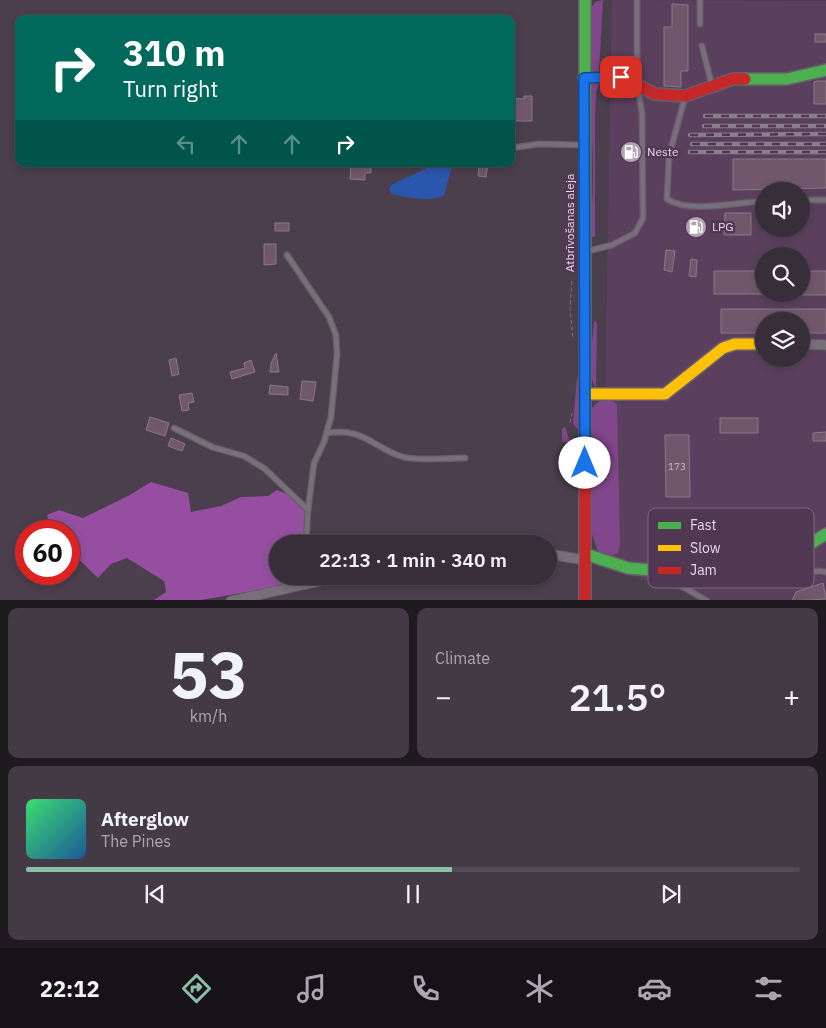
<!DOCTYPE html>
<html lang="en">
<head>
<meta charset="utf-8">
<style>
  :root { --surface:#382e3a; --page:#433a45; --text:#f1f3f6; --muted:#aba8af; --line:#524a54; --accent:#8abfa5 }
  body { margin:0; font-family:"IBM Plex Sans",sans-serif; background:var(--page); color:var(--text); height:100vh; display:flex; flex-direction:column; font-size:19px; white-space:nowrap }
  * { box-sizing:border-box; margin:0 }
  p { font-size:16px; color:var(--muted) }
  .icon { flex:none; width:28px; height:28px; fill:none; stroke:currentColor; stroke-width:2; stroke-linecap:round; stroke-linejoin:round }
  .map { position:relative; height:600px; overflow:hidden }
  .side { display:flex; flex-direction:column; gap:8px; padding:8px; background:#1f1920; flex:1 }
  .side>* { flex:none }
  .top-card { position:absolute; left:15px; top:15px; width:500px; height:152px; border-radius:10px; box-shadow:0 2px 8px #0003,0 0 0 1px var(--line); background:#00695c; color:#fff; overflow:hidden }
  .fabs { position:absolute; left:755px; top:182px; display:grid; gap:10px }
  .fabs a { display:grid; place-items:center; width:55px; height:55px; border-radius:50%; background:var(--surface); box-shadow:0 2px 8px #0003,0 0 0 1px var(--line); font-size:25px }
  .speed { position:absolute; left:15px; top:520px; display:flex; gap:10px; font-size:25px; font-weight:700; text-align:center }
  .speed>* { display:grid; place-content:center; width:65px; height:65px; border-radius:50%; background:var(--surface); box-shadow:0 2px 8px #0003,0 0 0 1px var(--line); line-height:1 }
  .speed .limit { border:8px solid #d22; background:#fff; color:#111 }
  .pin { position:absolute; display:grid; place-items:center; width:42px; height:42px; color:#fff; margin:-21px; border-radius:10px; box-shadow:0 2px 8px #0006 }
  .me { position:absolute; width:55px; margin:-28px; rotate:0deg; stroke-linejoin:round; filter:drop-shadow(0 0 4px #0008) }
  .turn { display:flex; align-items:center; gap:18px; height:105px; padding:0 25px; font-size:22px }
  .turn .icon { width:65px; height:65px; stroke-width:2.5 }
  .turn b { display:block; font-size:35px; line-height:42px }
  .lanes { display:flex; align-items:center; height:48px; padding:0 25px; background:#0003; justify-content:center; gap:25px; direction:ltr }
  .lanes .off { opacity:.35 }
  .big { font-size:38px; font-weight:600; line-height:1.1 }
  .side .card { flex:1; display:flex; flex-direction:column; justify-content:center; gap:8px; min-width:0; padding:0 18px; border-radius:10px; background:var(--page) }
  .side .dial { align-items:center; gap:0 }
  .dial b { font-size:65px; line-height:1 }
  .song { display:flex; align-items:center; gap:15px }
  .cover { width:60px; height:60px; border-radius:8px; background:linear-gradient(135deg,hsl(140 70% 55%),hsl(210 70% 35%)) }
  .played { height:5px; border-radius:2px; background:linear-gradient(90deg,var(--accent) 55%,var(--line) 55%) }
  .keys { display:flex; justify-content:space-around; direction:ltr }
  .heat { display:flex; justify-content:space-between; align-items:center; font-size:28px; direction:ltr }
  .side .tiles { flex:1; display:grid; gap:8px; grid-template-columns:1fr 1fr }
  .card:last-child { grid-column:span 2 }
  .trip { position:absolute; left:269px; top:535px; width:288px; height:50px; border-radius:25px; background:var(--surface); box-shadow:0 2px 8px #0003,0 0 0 1px var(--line); font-weight:600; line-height:50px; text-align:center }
  .dock { display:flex; height:80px; justify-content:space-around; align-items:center; background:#161217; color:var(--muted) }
  .dock .icon { width:35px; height:35px }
  .dock .active { color:var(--accent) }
  .dock b { font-size:22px; color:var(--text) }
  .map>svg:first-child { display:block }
</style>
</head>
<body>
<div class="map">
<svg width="826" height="601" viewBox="0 0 826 601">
  <rect width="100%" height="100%" fill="#4b3e4d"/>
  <!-- built -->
  <path fill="#5b405e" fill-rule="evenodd" d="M 612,0 L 826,1 L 826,600 L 713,600 L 602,567 ZM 764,191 L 801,191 L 801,229 L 764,229 ZM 764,256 L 801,256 L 801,294 L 764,294 ZM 764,321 L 801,321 L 801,359 L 764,359 Z"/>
  <!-- green -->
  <g fill="#81478b">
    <path d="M 603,0 L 599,72 L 592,71 L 592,6 L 597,1 Z"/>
    <path d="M 593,83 L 599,84 L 596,93 L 595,113 L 595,237 L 589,237 C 593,205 594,173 592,140 C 590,116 588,107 593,83 Z"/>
    <path d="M 596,321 L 597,325 L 596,388 C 586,377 593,337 594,322 Z"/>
    <path d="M 577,378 L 579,379 L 578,443 L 562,442 L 562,429 L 565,426 L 569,439 L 572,441 L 578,438 L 578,429 L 573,424 Z"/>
    <path d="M 612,400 L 617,405 L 620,543 L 618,553 L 610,556 L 598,552 L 592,534 L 590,410 L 599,401 Z"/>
  </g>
  <!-- forest -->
  <path fill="#954ea0" d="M 151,482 L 188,493 L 191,512 L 221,506 L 241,497 L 268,496 L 277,490 L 290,495 L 307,512 L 306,544 L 278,544 L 278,576 L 305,577 L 277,587 L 201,600 L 154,600 L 166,592 L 164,581 L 127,558 L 111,564 L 98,578 L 69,550 L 69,531 L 50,530 L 47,515 L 59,510 L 83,518 L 128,496 Z"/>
  <!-- water -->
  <path fill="#2b56ad" d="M 436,164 L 451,164 L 452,167 L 444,195 C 433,203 406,197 392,194 L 389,190 L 391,185 Z"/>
  <!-- building -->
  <g fill="#71576c" stroke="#887a85">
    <path d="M 672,4 L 688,5 L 688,71 L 681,71 L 681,87 L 664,86 L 664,27 L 672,27 Z"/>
    <rect x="815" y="34" width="11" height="8"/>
    <path d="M 817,81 L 826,81 L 826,104 L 814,104 L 814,82 Z"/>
    <path d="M 524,96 L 532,96 L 532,121 L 514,121 L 514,110 L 512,109 L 513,98 L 524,99 Z"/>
    <path d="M 733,159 L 826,159 L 826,188 L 733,190 Z"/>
    <path d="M 351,164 L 371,166 L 371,173 L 365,173 L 365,180 L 350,179 Z"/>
    <path d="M 479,164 L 488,164 L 486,177 L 478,176 Z"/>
    <path d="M 725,213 L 751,213 L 751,235 L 724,235 Z"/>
    <rect x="275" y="223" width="14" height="8"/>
    <path d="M 264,244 L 276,244 L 276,264 L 264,265 Z"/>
    <path d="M 666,250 L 675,251 L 672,272 L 664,270 Z"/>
    <path d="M 691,259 L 697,260 L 696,277 L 689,276 Z"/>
    <rect x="714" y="271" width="50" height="23"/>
    <rect x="801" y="271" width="25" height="24"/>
    <path d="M 721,309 L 826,309 L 826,333 L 801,333 L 801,321 L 764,321 L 764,333 L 721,333 Z"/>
    <path d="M 276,353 L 279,372 L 270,372 L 271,363 Z"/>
    <path d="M 176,358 L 179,374 L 172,376 L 169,360 Z"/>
    <path d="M 251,360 L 255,372 L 232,379 L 230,372 L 245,368 L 244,363 Z"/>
    <path d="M 302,381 L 316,382 L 313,401 L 300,399 Z"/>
    <path d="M 270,385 L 288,387 L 288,395 L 269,394 Z"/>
    <path d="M 192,393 L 194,402 L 188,403 L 189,410 L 182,411 L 179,395 Z"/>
    <path d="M 150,417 L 169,423 L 165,436 L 146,430 Z"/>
    <rect x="720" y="418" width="38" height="15"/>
    <path d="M 826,432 L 826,441 L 813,441 L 813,433 Z"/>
    <path d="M 665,435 L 689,435 L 690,497 L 666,497 Z"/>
    <path d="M 171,438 L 185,444 L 182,451 L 168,446 Z"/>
    <path d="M 823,583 L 826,599 L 792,601 L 796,592 Z"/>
  </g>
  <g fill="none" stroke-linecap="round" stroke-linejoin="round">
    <!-- lane casing -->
    <g stroke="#685d6a" stroke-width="7">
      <g id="lane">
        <path d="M 637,0 L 637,81"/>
        <path d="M 700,0 L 700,24"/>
        <path d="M 702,46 L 712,86"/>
        <path d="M 685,97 L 669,156 L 667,199 C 689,214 738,202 764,201"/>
        <path d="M 511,148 L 539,144 L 582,145"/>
        <path d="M 801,200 L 826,200"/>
        <path d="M 588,251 L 612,245 L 635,233 L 643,218 L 642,113 L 638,89"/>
        <path d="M 287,255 L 329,317 L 336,335 L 337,355 L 331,417 L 324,442 L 314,463 L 308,510 L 306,544"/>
        <path d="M 174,428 L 212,447 L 244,456 L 265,469 L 308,510"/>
        <path d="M 327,433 C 364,427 371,447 403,457 C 414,461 450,458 465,458"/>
        <path d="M 723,566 L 726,576 L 737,580 L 818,571 L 826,572"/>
        <path d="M 663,575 L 707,601"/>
      </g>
    </g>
    <!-- street casing -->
    <g stroke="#685d6a" stroke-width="11">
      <g id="street">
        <path d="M 801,344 L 826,345"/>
        <path d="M 548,554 L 585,560"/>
        <path d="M 231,601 L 342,576"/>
      </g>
    </g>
    <!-- fast casing -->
    <g stroke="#685d6a" stroke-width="14">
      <g id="fast">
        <path d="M 585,0 L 585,440"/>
        <path d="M 745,79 L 787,79 L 826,70"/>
        <path d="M 585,554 L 628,568 L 662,571 L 778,557 L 798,551 L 826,534"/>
      </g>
    </g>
    <!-- slow casing -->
    <g stroke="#685d6a" stroke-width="14">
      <path id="slow" d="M 585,394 L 665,394 L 723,348 L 735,344 L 764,344"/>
    </g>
    <!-- jam casing -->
    <g stroke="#685d6a" stroke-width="14">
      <g id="jam">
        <path d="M 584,78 L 621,77 L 655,94 L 685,96 L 733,79 L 745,79"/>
        <path d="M 585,440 L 585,601"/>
      </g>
    </g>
    <!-- path -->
    <g stroke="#79707a" stroke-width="1" stroke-dasharray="4 2.5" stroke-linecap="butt">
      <path d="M 572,281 L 570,308 L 573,339"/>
      <path d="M 570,423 L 573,410"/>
    </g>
    <!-- lane -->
    <use href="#lane" stroke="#796f7b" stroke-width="4.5"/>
    <!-- street -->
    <use href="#street" stroke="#796f7b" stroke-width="9"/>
    <!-- fast -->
    <use href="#fast" stroke="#4caf50" stroke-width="11"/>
    <!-- slow -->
    <use href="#slow" stroke="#ffc107" stroke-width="11"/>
    <!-- jam -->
    <use href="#jam" stroke="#c62828" stroke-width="11"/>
    <!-- rail casing -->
    <g stroke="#877f89" stroke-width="4.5">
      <g id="rail">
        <path d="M 705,116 L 826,116"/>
        <path d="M 704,126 L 826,126"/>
        <path d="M 690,135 L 826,134"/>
        <path d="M 692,144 L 826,144"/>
        <path d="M 690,152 L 826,152"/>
      </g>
    </g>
    <!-- rail -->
    <use href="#rail" stroke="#503853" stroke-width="2.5" stroke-dasharray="8" stroke-linecap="butt"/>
  </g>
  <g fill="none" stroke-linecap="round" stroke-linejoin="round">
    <!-- route casing -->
    <g stroke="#114b97" stroke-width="12">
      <path id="route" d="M 585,463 L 584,78 L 621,77"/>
    </g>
    <!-- route -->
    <use href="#route" stroke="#1a73e8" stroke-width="9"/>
  </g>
  <!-- icons -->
  <defs>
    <g id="fuel-disc" transform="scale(1.125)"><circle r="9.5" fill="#b0a3b2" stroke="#503853"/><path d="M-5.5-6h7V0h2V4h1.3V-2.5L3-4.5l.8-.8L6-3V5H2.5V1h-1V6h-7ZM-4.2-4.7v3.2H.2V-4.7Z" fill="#fff"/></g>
  </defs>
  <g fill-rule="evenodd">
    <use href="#fuel-disc" x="631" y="152"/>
    <use href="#fuel-disc" x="696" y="227"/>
  </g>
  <g text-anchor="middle" stroke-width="5" stroke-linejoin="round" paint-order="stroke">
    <!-- number labels -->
    <g font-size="10" fill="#cab8ca">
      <text x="677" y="470">173</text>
    </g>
    <!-- poi labels -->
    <g font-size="12" fill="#e7d9e9" stroke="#503853" text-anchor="start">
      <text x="647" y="156">Neste</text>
      <text x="712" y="231">LPG</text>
    </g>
    <!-- street labels -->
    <g font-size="12" fill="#e7d9e9" stroke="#503853">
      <text transform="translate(570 223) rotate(-90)" y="4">Atbrīvošanas aleja</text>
    </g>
  </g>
  <!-- legend -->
  <rect x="648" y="508" width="166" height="80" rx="8" fill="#503853" stroke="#7d6880" stroke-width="1"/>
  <rect x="658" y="522" width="23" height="7" fill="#4caf50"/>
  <rect x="658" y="545" width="23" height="6" fill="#ffc107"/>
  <rect x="658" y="567" width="23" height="7" fill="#c62828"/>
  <g font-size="14" fill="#e7d9e9">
    <text x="690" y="530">Fast</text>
    <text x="690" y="553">Slow</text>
    <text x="690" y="575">Jam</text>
  </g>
</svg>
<div class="fabs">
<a><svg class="icon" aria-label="sound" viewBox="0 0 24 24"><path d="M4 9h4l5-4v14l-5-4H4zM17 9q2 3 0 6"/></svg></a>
<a><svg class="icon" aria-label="search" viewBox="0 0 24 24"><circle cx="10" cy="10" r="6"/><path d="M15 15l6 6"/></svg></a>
<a><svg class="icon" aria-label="layers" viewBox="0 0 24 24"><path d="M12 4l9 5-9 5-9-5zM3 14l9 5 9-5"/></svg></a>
</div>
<div class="speed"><div class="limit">60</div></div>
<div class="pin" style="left:621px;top:77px;background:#d93025"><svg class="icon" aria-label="arrive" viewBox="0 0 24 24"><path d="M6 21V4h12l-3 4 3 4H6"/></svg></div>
<svg class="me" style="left:585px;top:463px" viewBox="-20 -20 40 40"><circle r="19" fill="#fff"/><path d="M0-13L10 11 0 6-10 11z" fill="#1a73e8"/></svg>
<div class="trip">22:13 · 1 min · 340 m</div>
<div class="top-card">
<div class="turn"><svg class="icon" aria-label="right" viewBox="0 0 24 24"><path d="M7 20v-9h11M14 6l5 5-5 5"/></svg><div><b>310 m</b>Turn right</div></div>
<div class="lanes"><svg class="icon off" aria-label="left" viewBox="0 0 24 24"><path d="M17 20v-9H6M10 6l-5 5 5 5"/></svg><svg class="icon off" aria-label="ahead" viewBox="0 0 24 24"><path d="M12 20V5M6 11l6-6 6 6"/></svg><svg class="icon off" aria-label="ahead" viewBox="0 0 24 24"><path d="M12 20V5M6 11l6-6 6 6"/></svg><svg class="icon" aria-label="right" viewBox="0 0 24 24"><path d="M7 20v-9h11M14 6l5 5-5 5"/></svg></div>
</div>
</div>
<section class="side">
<div class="tiles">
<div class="card dial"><b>53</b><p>km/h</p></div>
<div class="card"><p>Climate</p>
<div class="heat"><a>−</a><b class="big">21.5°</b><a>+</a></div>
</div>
<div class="card">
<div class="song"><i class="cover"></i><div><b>Afterglow</b><p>The Pines</p></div></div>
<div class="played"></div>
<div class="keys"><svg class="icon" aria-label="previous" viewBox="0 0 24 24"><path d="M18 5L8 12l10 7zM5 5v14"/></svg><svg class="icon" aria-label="pause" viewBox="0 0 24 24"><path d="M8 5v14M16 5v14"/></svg><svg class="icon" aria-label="next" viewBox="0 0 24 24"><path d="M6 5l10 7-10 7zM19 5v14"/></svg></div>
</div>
</div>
</section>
<nav class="dock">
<b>22:12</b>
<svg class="icon active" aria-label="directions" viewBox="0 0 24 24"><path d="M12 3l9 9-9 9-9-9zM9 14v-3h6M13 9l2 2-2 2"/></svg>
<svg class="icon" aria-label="music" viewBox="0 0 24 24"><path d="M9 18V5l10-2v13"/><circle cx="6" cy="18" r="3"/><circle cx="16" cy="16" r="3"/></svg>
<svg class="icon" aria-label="phone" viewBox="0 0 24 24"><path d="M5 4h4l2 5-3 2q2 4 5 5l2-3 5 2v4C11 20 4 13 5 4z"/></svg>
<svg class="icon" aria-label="climate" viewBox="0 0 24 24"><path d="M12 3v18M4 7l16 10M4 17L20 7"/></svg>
<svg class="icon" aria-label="car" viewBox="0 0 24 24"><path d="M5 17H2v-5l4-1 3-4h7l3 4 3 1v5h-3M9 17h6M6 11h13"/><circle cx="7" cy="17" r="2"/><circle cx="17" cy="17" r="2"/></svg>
<svg class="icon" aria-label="filters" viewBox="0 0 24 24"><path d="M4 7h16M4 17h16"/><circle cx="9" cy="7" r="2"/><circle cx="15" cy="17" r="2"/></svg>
</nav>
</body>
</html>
